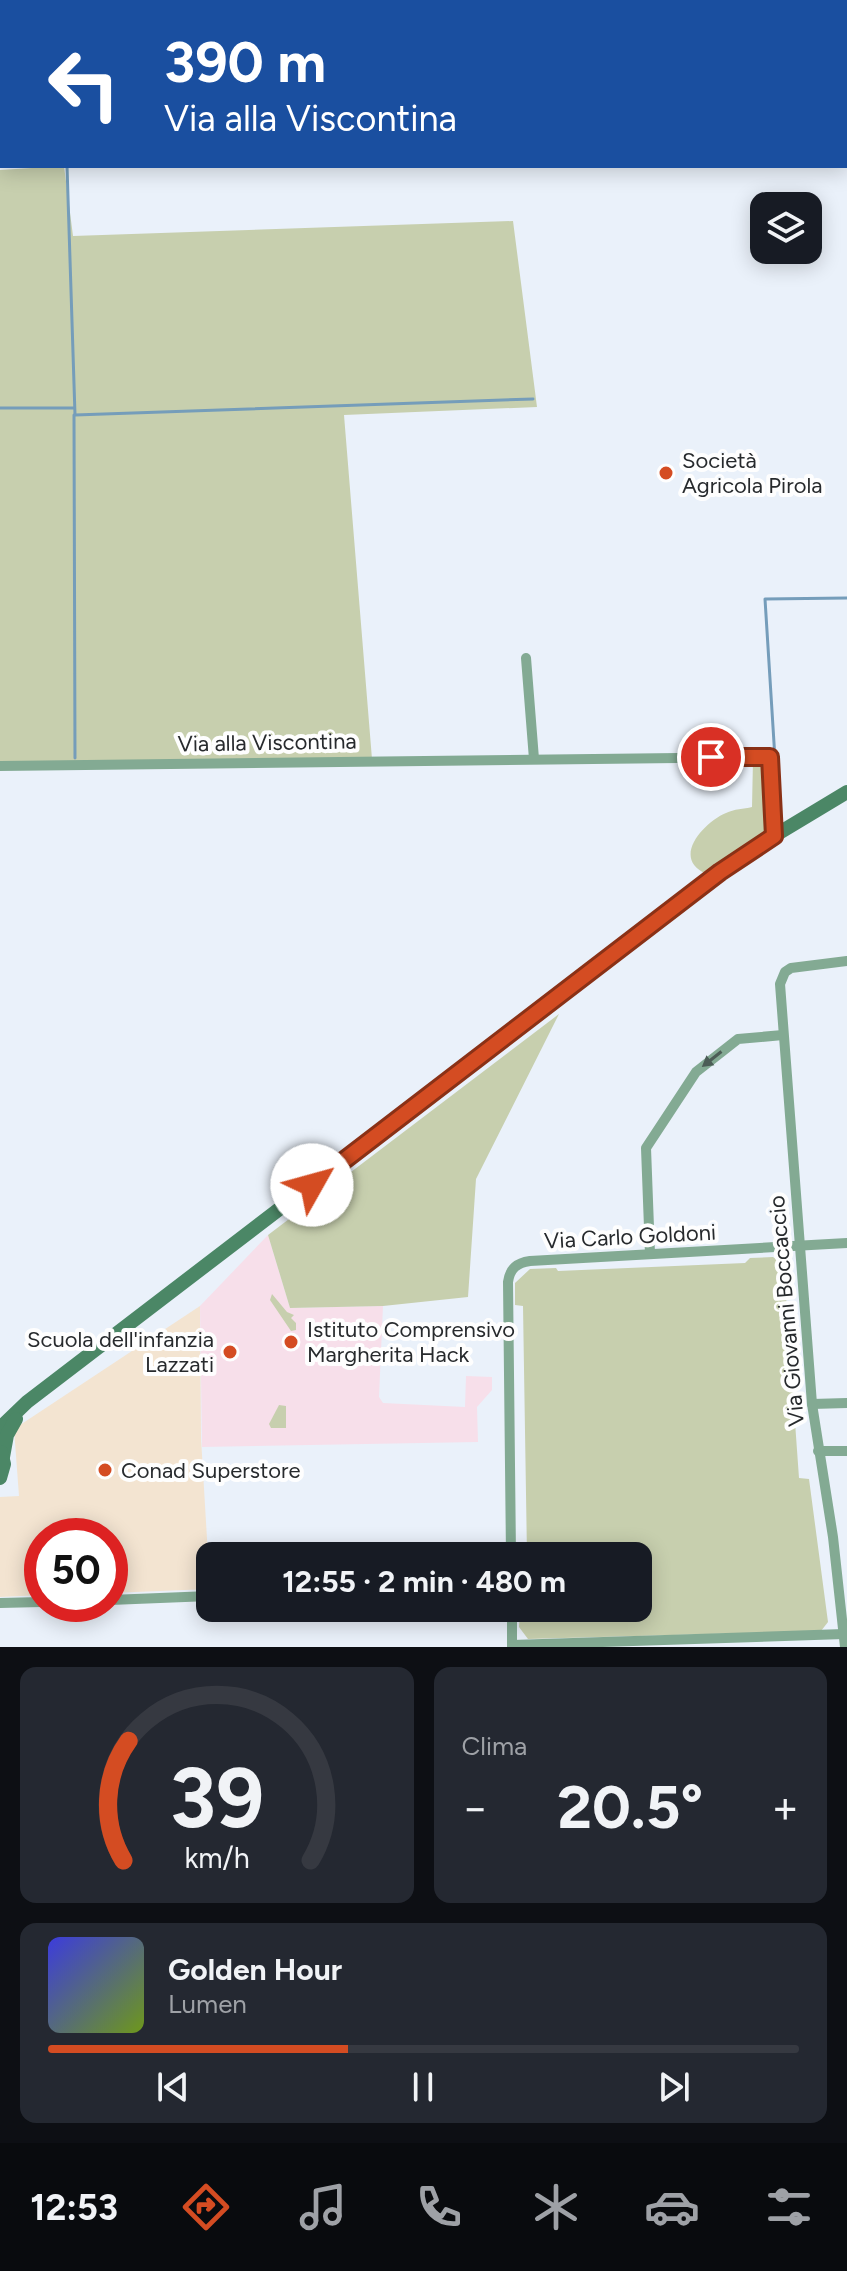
<!DOCTYPE html>
<html lang="it">
<head>
<meta charset="utf-8">
<style>
  :root { --surface:#171b24; --page:#242831; --text:#f1f3f6; --muted:#9ea1a6; --line:#363941; --accent:#d44c22 }
  body { margin:0; font-family:Figtree,sans-serif; background:var(--page); color:var(--text); height:100vh; display:flex; flex-direction:column; font-size:30px; white-space:nowrap }
  * { box-sizing:border-box; margin:0 }
  p { font-size:26px; color:var(--muted) }
  .icon { flex:none; width:44px; height:44px; fill:none; stroke:currentColor; stroke-width:2; stroke-linecap:round; stroke-linejoin:round }
  .map { position:relative; height:1647px; overflow:hidden }
  .panel { display:flex; flex-direction:column; gap:20px; padding:20px; background:#0d0f14; flex:1 }
  .panel>* { flex:none }
  .top-card { position:absolute; left:0px; top:0px; width:848px; height:168px; box-shadow:0 4px 20px #0003; background:#1a4fa0; color:#fff; overflow:hidden }
  .fabs { position:absolute; left:750px; top:192px; display:grid; gap:16px }
  .fabs a { display:grid; place-items:center; width:72px; height:72px; border-radius:16px; background:var(--surface); box-shadow:0 4px 20px #0003; font-size:40px }
  .speed { position:absolute; left:24px; top:1518px; display:flex; gap:16px; font-size:40px; font-weight:700; text-align:center }
  .speed>* { display:grid; place-content:center; width:104px; height:104px; border-radius:50%; background:var(--surface); box-shadow:0 4px 20px #0003; line-height:1 }
  .speed .limit { border:12px solid #d22; background:#fff; color:#111 }
  .pin { position:absolute; display:grid; place-items:center; width:68px; height:68px; color:#fff; margin:-34px; border:4px solid #fff; border-radius:50%; box-shadow:0 2px 8px #0007 }
  .me { position:absolute; width:88px; margin:-44px; rotate:52deg; stroke-linejoin:round; filter:drop-shadow(0 0 6px #0008) }
  .turn { display:flex; align-items:center; gap:28px; height:168px; padding:0 32px; font-size:36px }
  .turn .icon { width:104px; height:104px; stroke-width:2.5 }
  .turn b { display:block; font-size:56px; line-height:68px }
  .big { font-size:60px; font-weight:700; line-height:1.1 }
  .panel .widget { flex:1; display:flex; flex-direction:column; justify-content:center; gap:12px; min-width:0; padding:0 28px; border-radius:16px; background:var(--page) }
  .panel .dial { align-items:center; gap:0 }
  .dial svg { height:208px; overflow:visible; fill:none; stroke:var(--line); stroke-width:7; stroke-linecap:round; text-anchor:middle }
  .dial text { fill:var(--text); stroke:none }
  .song { display:flex; align-items:center; gap:24px }
  .cover { width:96px; height:96px; border-radius:12px; background:linear-gradient(135deg,hsl(240 70% 55%),hsl(80 70% 35%)) }
  .played { height:8px; border-radius:4px; background:linear-gradient(90deg,var(--accent) 40%,var(--line) 40%) }
  .keys { display:flex; justify-content:space-around; direction:ltr }
  .heat { display:flex; justify-content:space-between; align-items:center; font-size:44px; direction:ltr }
  .panel .tiles { flex:1; display:grid; gap:20px; grid-template-columns:1fr 1fr }
  .widget:last-child { grid-column:span 2 }
  .trip { position:absolute; left:196px; top:1542px; width:456px; height:80px; border-radius:16px; background:var(--surface); box-shadow:0 4px 20px #0003; font-weight:700; line-height:80px; text-align:center }
  .tab-bar { display:flex; height:128px; justify-content:space-around; align-items:center; background:#090b0e; color:var(--muted) }
  .tab-bar .icon { width:56px; height:56px }
  .tab-bar .active { color:var(--accent) }
  .tab-bar b { font-size:36px; color:var(--text) }
  .map>svg:first-child { display:block }
</style>
</head>
<body>
<div class="map">
<svg width="847" height="1647" viewBox="0 0 847 1647">
  <rect width="100%" height="100%" fill="#eaf1fa"/>
  <!-- commercial -->
  <path fill="#f3e4d1" d="M 200,1306 L 201,1438 L 210,1589 L 110,1593 L 110,1536 L 42,1536 L 42,1595 L 0,1597 L 0,1497 L 19,1496 L 14,1429 Z"/>
  <!-- education -->
  <path fill="#f7dfea" d="M 268,1235 L 290,1308 L 383,1306 L 379,1397 L 383,1403 L 465,1407 L 466,1376 L 492,1377 L 492,1390 L 477,1407 L 478,1442 L 202,1447 L 200,1306 Z"/>
  <!-- green -->
  <g fill="#c7cfae">
    <path d="M 697,0 L 847,0 L 847,69 L 846,2 L 696,2 Z"/>
    <path d="M 64,166 L 73,236 L 513,221 L 537,407 L 344,415 L 372,759 L 0,762 L 0,170 Z"/>
    <path d="M 753,759 L 769,759 L 769,829 L 707,874 C 670,859 704,822 726,813 C 734,809 744,809 752,807 Z"/>
    <path d="M 559,1014 L 476,1179 L 468,1297 L 383,1306 L 290,1308 L 268,1235 Z"/>
    <path d="M 773,1257 L 792,1271 L 793,1293 L 786,1296 L 799,1478 L 809,1479 L 828,1622 L 821,1631 L 528,1639 L 519,1627 L 520,1612 L 527,1612 L 527,1608 L 638,1608 L 638,1556 L 527,1556 L 523,1306 L 515,1305 L 515,1283 L 530,1269 L 556,1268 L 558,1271 L 745,1263 L 750,1258 Z"/>
    <path d="M 272,1294 L 287,1312 L 294,1315 L 291,1318 L 296,1323 L 296,1330 L 291,1331 L 270,1300 Z"/>
    <path d="M 279,1405 L 286,1406 L 286,1428 L 271,1428 L 269,1424 Z"/>
  </g>
  <g fill="none" stroke-linecap="round" stroke-linejoin="round">
    <!-- stream -->
    <g stroke="#759dba" stroke-width="3">
      <path d="M 51,0 L 51,2"/>
      <path d="M 495,0 L 496,2"/>
      <path d="M 67,166 L 75,415 L 533,399"/>
      <path d="M 0,408 L 74,408"/>
      <path d="M 74,415 L 75,758"/>
      <path d="M 775,759 L 765,599 L 847,598"/>
    </g>
    <!-- minor -->
    <g stroke="#83aa93" stroke-width="10">
      <path d="M 526,658 L 534,759"/>
      <path d="M 0,766 L 770,757 L 774,836"/>
      <path d="M 650,1254 L 646,1148 L 696,1072 L 738,1039 L 783,1035"/>
      <path d="M 812,1404 L 847,1403"/>
      <path d="M 818,1451 L 847,1451"/>
      <path d="M 511,1556 L 508,1282 C 510,1268 517,1263 530,1261 L 847,1243"/>
      <path d="M 110,1600 L 210,1596"/>
      <path d="M 0,1603 L 42,1602"/>
      <path d="M 512,1608 L 512,1647"/>
      <path d="M 512,1645 L 844,1634"/>
      <path d="M 845,1647 L 833,1537 L 812,1404 L 780,984 L 785,972 L 791,968 L 847,961"/>
    </g>
    <!-- secondary -->
    <g stroke="#4b8766" stroke-width="14">
      <path d="M 0,1428 L 27,1402 L 720,872 L 774,836 L 847,792"/>
      <path d="M 3,1457 L 7,1435 L 16,1419"/>
      <path d="M 0,1478 L 4,1464 L 1,1452"/>
    </g>
  </g>
  <!-- one-way arrows -->
  <defs><path id="oneway-solid" d="M-6-.8H1V-3.2L6.5 0L1 3.2V.8H-6Z" transform="scale(2)"/></defs>
  <use fill="#4c5d56" href="#oneway-solid" transform="translate(712 1059) rotate(142)"/>
  <g fill="none" stroke-linecap="round" stroke-linejoin="round">
    <!-- route casing -->
    <g stroke="#8a3116" stroke-width="20">
      <path id="route" d="M 312,1185 L 720,872 L 774,836 L 770,757 L 711,757"/>
    </g>
    <!-- route -->
    <use href="#route" stroke="#d44c22" stroke-width="14"/>
  </g>
  <!-- markers -->
  <g fill="#d44c22" stroke="#fefefe" stroke-width="3">
    <circle cx="666" cy="473" r="8"/>
    <circle cx="291" cy="1342" r="8"/>
    <circle cx="230" cy="1352" r="8"/>
    <circle cx="105" cy="1470" r="8"/>
  </g>
  <g text-anchor="middle" stroke-width="8" stroke-linejoin="round" paint-order="stroke">
    <!-- poi labels -->
    <g font-size="22" fill="#272a2d" stroke="#fefefe" text-anchor="start">
      <text x="682" y="468">Società<tspan x="682" dy="25">Agricola Pirola</tspan></text>
      <text x="307" y="1337">Istituto Comprensivo<tspan x="307" dy="25">Margherita Hack</tspan></text>
      <text x="214" y="1347" text-anchor="end">Scuola dell'infanzia<tspan x="214" dy="25">Lazzati</tspan></text>
      <text x="121" y="1478">Conad Superstore</text>
    </g>
    <!-- street labels -->
    <g font-size="22" fill="#272a2d" stroke="#fefefe">
      <text transform="translate(267 742) rotate(-1)" y="8">Via alla Viscontina</text>
      <text transform="translate(630 1236) rotate(-3)" y="8">Via Carlo Goldoni</text>
      <text transform="translate(786 1311) rotate(-95)" y="8">Via Giovanni Boccaccio</text>
    </g>
  </g>
</svg>
<div class="fabs">
<a><svg class="icon" aria-label="layers" viewBox="0 0 24 24"><path d="M12 4l9 5-9 5-9-5zM3 14l9 5 9-5"/></svg></a>
</div>
<div class="speed"><div class="limit">50</div></div>
<div class="pin" style="left:711px;top:757px;background:#d93025"><svg class="icon" aria-label="arrive" viewBox="0 0 24 24"><path d="M6 21V4h12l-3 4 3 4H6"/></svg></div>
<svg class="me" style="left:312px;top:1185px" viewBox="-20 -20 40 40"><circle r="19" fill="#fff"/><path d="M0-13L10 11 0 6-10 11z" fill="#d44c22"/></svg>
<div class="trip">12:55 · 2 min · 480 m</div>
<div class="top-card">
<div class="turn"><svg class="icon" aria-label="left" viewBox="0 0 24 24"><path d="M17 20v-9H6M10 6l-5 5 5 5"/></svg><div><b>390 m</b>Via alla Viscontina</div></div>
</div>
</div>
<section class="panel">
<div class="tiles">
<div class="widget dial"><svg viewBox="0 0 100 80">
<path d="M14 69A42 42 0 1 1 86 69"/>
<path d="M14 69A42 42 0 0 1 16 23" stroke="#d44c22"/>
<text x="50" y="56" font-size="32" font-weight="700">39</text>
<text x="50" y="72" font-size="11">km/h</text>
</svg></div>
<div class="widget"><p>Clima</p>
<div class="heat"><a>−</a><b class="big">20.5°</b><a>+</a></div>
</div>
<div class="widget">
<div class="song"><i class="cover"></i><div><b>Golden Hour</b><p>Lumen</p></div></div>
<div class="played"></div>
<div class="keys"><svg class="icon" aria-label="previous" viewBox="0 0 24 24"><path d="M18 5L8 12l10 7zM5 5v14"/></svg><svg class="icon" aria-label="pause" viewBox="0 0 24 24"><path d="M8 5v14M16 5v14"/></svg><svg class="icon" aria-label="next" viewBox="0 0 24 24"><path d="M6 5l10 7-10 7zM19 5v14"/></svg></div>
</div>
</div>
</section>
<nav class="tab-bar">
<b>12:53</b>
<svg class="icon active" aria-label="directions" viewBox="0 0 24 24"><path d="M12 3l9 9-9 9-9-9zM9 14v-3h6M13 9l2 2-2 2"/></svg>
<svg class="icon" aria-label="music" viewBox="0 0 24 24"><path d="M9 18V5l10-2v13"/><circle cx="6" cy="18" r="3"/><circle cx="16" cy="16" r="3"/></svg>
<svg class="icon" aria-label="phone" viewBox="0 0 24 24"><path d="M5 4h4l2 5-3 2q2 4 5 5l2-3 5 2v4C11 20 4 13 5 4z"/></svg>
<svg class="icon" aria-label="climate" viewBox="0 0 24 24"><path d="M12 3v18M4 7l16 10M4 17L20 7"/></svg>
<svg class="icon" aria-label="car" viewBox="0 0 24 24"><path d="M5 17H2v-5l4-1 3-4h7l3 4 3 1v5h-3M9 17h6M6 11h13"/><circle cx="7" cy="17" r="2"/><circle cx="17" cy="17" r="2"/></svg>
<svg class="icon" aria-label="filters" viewBox="0 0 24 24"><path d="M4 7h16M4 17h16"/><circle cx="9" cy="7" r="2"/><circle cx="15" cy="17" r="2"/></svg>
</nav>
</body>
</html>
